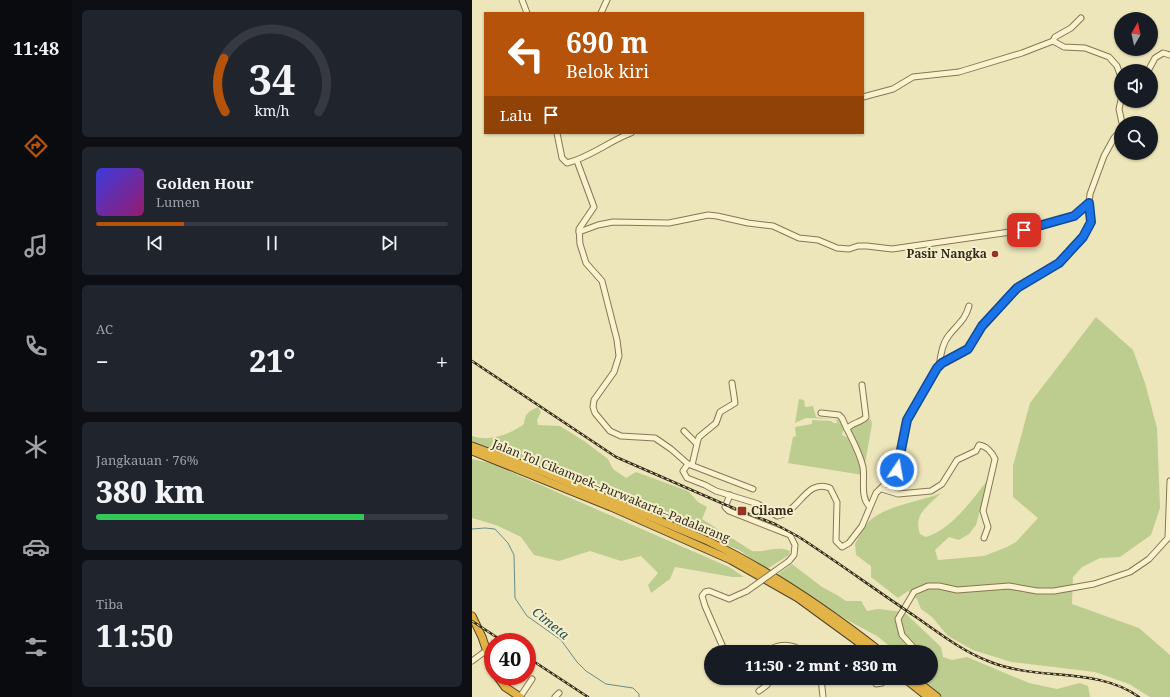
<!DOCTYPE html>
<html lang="id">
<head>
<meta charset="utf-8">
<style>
  :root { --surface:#171b24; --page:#20242c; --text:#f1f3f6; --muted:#9ea1a6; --line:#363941; --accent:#b45309 }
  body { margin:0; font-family:"Noto Serif",serif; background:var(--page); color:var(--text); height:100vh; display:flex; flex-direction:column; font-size:15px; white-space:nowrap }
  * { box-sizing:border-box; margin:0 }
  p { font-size:13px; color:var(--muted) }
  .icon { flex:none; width:22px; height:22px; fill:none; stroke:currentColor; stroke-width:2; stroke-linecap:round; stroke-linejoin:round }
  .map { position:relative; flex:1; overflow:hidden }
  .panel { display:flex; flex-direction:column; gap:10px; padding:10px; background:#0d0f14; width:400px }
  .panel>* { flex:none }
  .banner { position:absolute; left:12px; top:12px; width:380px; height:122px; border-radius:0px; box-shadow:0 1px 3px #0004; background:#b45309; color:#fff; overflow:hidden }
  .needle { width:26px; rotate:9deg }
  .tools { position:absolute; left:642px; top:12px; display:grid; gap:8px }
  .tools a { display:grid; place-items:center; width:44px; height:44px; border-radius:50%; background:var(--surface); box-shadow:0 1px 3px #0004; font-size:20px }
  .speed { position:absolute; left:12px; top:633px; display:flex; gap:8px; font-size:20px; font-weight:700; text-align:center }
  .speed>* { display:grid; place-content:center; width:52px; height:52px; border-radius:50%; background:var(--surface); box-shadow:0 1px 3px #0004; line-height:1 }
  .speed .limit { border:6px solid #d22; background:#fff; color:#111 }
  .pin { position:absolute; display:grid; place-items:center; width:34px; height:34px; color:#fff; margin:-17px; border-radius:8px; box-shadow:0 2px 6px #0006 }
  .me { position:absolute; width:44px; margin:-22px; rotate:12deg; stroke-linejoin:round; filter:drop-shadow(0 0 3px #0008) }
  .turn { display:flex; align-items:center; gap:14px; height:84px; padding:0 16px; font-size:18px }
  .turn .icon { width:52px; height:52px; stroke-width:2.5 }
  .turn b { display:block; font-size:28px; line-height:34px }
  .then { display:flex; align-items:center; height:38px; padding:0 16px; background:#0003; gap:8px; font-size:15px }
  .big { font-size:30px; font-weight:800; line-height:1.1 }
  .panel .tile { flex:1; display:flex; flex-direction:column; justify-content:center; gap:6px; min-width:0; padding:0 14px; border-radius:6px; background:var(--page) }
  .panel .dial { align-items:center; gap:0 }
  .dial svg { height:104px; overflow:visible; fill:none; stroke:var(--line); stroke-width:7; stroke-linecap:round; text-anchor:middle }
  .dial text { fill:var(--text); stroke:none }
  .song { display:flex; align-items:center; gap:12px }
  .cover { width:48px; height:48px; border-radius:6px; background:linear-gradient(135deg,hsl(240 70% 55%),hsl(320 70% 35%)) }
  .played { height:4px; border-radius:2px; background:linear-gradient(90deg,var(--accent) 25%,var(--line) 25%) }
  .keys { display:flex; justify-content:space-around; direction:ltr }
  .heat { display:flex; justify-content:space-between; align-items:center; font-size:22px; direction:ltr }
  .charge { height:6px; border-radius:3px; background:linear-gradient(90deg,#34c759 76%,var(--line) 0) }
  .trip { position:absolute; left:232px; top:645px; width:234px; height:40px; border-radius:20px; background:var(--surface); box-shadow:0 1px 3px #0004; font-weight:800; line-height:40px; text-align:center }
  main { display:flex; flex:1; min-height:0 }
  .dock { display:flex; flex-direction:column; width:72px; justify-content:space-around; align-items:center; background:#090b0e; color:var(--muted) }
  .dock .icon { width:28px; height:28px }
  .dock .active { color:var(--accent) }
  .dock b { font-size:18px; color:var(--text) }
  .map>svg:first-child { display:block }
</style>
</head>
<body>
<main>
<nav class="dock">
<b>11:48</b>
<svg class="icon active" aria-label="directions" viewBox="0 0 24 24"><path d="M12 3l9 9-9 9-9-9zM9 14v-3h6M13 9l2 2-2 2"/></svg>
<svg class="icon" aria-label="music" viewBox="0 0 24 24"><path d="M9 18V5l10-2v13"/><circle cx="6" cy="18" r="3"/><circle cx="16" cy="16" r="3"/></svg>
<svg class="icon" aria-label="phone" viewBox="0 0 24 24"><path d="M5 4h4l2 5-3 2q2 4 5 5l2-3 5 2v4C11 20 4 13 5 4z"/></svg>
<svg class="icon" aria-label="climate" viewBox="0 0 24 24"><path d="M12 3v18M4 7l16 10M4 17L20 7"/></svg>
<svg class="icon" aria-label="car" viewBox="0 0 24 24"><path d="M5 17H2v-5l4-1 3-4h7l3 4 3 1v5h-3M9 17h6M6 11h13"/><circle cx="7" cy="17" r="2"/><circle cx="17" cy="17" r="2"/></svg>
<svg class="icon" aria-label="filters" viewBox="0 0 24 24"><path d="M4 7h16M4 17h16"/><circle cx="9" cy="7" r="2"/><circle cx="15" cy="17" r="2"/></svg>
</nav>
<section class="panel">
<div class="tile dial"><svg viewBox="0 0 100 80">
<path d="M14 69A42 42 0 1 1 86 69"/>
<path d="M14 69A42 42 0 0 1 13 28" stroke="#b45309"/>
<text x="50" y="56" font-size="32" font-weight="700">34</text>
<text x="50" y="72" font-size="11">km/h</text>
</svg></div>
<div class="tile">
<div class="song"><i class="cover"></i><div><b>Golden Hour</b><p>Lumen</p></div></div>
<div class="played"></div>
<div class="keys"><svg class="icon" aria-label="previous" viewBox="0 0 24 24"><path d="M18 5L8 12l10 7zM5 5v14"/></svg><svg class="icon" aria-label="pause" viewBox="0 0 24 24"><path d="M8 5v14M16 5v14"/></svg><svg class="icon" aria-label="next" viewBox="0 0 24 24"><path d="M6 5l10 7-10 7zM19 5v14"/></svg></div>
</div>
<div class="tile"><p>AC</p>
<div class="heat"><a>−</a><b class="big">21°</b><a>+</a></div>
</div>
<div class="tile"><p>Jangkauan · 76%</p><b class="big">380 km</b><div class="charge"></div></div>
<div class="tile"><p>Tiba</p><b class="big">11:50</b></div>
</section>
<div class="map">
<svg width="698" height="697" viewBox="0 0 698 697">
  <rect width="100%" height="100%" fill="#eee6bb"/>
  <!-- green -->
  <g fill="#bdcc8f">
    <path d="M 624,317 L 661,350 L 673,383 L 685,428 L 688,508 L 679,535 L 648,557 L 628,558 L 610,567 L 601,577 L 600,604 L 667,628 L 698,655 L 698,697 L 678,697 L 657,684 L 623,672 L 539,662 L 501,650 L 476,636 L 460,617 L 449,609 L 445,599 L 436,591 L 426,598 L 399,577 L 399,566 L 384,555 L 383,544 C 388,536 393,523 401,518 C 421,504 447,502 469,493 C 456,506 441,514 448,534 L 454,537 C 480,529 501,499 517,478 L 504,525 L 497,534 L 487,540 L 477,537 L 463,550 L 466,560 L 512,556 L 535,547 L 544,542 L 566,518 L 541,497 L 541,466 L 558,403 Z"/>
    <path d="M 327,399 L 332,400 L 333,407 L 341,406 L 344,417 L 369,420 L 371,423 L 366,423 L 370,424 L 371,430 L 370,435 L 377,438 L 379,445 L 383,444 L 378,432 L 381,426 L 399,419 L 400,424 L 391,475 L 316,463 L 321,437 L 324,436 L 323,427 L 340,424 L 340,420 L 359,421 L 362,423 L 365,423 L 364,419 L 334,418 L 323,423 Z"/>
    <path d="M 66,407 L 69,412 L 65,420 L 66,425 L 88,426 L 112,441 L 136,459 L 141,469 L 154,478 L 164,472 L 216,491 L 226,502 L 235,507 L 230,519 L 280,551 C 293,553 305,545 318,551 L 317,555 L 295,569 L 267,550 L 71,467 L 0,441 L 0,436 C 18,442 37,435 52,424 C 53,413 57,411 66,407 Z"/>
    <path d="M 0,459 L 18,463 L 257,567 L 272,577 L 261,577 L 203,567 L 198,579 L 179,593 L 176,585 L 186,573 L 169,556 L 149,561 L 118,551 L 87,561 L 62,555 L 49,537 L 24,525 L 0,518 Z"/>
    <path d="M 320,564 L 350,587 L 365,595 L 374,601 L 389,601 L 395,611 L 406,609 L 432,612 L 469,647 L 471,657 L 480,660 L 495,657 L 557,683 L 585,689 L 608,683 L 616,686 L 618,697 L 471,697 L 447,678 L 459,678 L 459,652 L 425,652 L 405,636 L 377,621 L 305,575 Z"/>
  </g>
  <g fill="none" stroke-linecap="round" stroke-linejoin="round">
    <!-- stream -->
    <path stroke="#678c88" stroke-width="1" d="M 0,529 L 13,528 L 23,529 L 36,543 L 42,555 L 43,598 L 55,616 L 89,640 L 105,662 L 114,671 L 134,684 L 161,688 L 167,694 L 167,697"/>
    <!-- minor casing -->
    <g stroke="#867655" stroke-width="7">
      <g id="minor">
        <path d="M 50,0 L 55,13"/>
        <path d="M 129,13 L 135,0"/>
        <path d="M 581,41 L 583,37 L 599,28 L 609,18"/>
        <path d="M 676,71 L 683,58 L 691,53 L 698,55"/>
        <path d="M 391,97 L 421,89 L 441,77 L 487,72 L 550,53 L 581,41 L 592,47 L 613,48 L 637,57 L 645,66 L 649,77"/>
        <path d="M 649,100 L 647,109 L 650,123"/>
        <path d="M 85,133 L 90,158 L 95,163 C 119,157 137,141 159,133"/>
        <path d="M 105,161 L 122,207 L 107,229 L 108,244 L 114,263 L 130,281 L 145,340 L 147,356 L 142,372 L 122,400 L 121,407 L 123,413 L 138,431 L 149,436 L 183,438 L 199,449 L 216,464 L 281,489"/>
        <path d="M 107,232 L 126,225 L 141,222 L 197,223 L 236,215 L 245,216 L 276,223 L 301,226 L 327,238 L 346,240 L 365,248 L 377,249 L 386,246 L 395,246 L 420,249 L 552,230 L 602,216 L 617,203"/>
        <path d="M 467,366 C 469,355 470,343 478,334 C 487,323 493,320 497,306"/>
        <path d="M 349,413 L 367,415 L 370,418 C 377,435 387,449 391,467 C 393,480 388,496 397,506"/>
        <path d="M 375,429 C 380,422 389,423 394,417 L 390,385"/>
        <path d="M 212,431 L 225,444 L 220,465"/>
        <path d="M 225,443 L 227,437 L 244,423 L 248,412 L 263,403 L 260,383"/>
        <path d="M 216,464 L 211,471 L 215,478 L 233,485 L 244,491 L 286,504 L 305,516 C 328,512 334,478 358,488 L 365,502 L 364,541 L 370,547 L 377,543 L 390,526 L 404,493 L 422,475 L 427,465 L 435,420 L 465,368 L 470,363 L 496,349 L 510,326 L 545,288 L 587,263 L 615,232 L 619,222 L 617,203 L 618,194 L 632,156 L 642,138 L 649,130"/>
        <path d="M 410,489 L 426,494 L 459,491 L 470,484 L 485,460 L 504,451 L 507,445 C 514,446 520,452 523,459 L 511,511 L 516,527 L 512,538"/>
        <path d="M 258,495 L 253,507 L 257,511 L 318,535 L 323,545 L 322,555 L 317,561"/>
        <path d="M 253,652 L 233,606 L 230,596 L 233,592 L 237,591 L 257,599 L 275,591"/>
        <path d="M 295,652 C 307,642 320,644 333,652"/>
        <path d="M 441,652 L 441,647 L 430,635 L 426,619 L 442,592 L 456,586 L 467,586 L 485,590 L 537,586 L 565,591 L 582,591 L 622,584 L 658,572 L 677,559 L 696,538 L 698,481"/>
        <path d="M 0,661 L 15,650"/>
        <path d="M 349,678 L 351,697"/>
        <path d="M 355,678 L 364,678"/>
        <path d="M 401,678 L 404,684 L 410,683 L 415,678"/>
        <path d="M 33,687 L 36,676"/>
        <path d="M 287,691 L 295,685 L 300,678"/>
        <path d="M 48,697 L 60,679"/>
        <path d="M 83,697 L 87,693"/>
      </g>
    </g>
    <!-- highway casing -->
    <g stroke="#53432a" stroke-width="9">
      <g id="highway">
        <path d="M 0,446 L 76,474 L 236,541 C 298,571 354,609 409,652"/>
        <path d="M 0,451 L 139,507 L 259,560 L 326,598 L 400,652"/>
        <path d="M 0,616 L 10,637 L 21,669"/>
        <path d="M 25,676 L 33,687 L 48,697"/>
        <path d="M 432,678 L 456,697"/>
        <path d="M 441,678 L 465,697"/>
      </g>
    </g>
    <!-- minor -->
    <use href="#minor" stroke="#faf3ce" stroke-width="5"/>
    <!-- highway -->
    <use href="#highway" stroke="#e2b447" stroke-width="7"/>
    <!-- rail casing -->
    <g stroke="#342b1a" stroke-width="2.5">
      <g id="rail">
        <path d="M 0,361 L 144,457 L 254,505 L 303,524 L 327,537 C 367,563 405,591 444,617 C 467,633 490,651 516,661 C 566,682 624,666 667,697"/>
        <path d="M 0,621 L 32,642"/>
        <path d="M 55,657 L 116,697"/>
      </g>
    </g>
    <!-- rail -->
    <use href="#rail" stroke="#f6efcb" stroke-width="1" stroke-dasharray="3" stroke-linecap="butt"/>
    <!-- minor-bridge casing -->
    <g stroke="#867655" stroke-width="7" stroke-linecap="butt">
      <path id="minor-bridge" d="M 275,591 L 317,561"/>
    </g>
    <!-- minor-bridge -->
    <use href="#minor-bridge" stroke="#faf3ce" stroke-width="5"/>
  </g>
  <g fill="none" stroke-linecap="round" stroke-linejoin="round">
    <!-- route casing -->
    <g stroke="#114b97" stroke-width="10">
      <path id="route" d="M 425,470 L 435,420 L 465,368 L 470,363 L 496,349 L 510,326 L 545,288 L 587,263 L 611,237 L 619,222 L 617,203 L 602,216 L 552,230"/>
    </g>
    <!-- route -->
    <use href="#route" stroke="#1a73e8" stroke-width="7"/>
  </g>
  <!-- markers -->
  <g fill="#963323" stroke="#f6efcb" stroke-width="1.5">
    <circle cx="523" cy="254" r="4"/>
    <rect x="265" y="506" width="10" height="10" rx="2"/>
  </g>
  <g text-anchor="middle" stroke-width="4" stroke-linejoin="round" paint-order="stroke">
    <!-- poi labels -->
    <g font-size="12" font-weight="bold" fill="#342b1a" stroke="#f6efcb" text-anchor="end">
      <text x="515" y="258">Pasir Nangka</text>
      <text x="279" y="515" text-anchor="start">Cilame</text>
    </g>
    <!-- street labels -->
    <g font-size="12" fill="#342b1a" stroke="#f6efcb">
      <text transform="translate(139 491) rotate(22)" y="4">Jalan Tol Cikampek–Purwakarta–Padalarang</text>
    </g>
    <!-- water labels -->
    <g font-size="13" font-style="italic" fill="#295155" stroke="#f6efcb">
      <text transform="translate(79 623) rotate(39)" y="5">Cimeta</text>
    </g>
  </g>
</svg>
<div class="tools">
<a><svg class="needle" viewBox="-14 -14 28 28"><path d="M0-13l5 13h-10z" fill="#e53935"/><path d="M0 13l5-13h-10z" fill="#9ea1a6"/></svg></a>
<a><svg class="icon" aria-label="sound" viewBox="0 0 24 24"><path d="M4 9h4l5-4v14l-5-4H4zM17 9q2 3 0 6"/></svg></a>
<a><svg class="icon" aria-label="search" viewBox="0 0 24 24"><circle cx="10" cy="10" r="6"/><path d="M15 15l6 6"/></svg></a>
</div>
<div class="speed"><div class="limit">40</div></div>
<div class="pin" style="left:552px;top:230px;background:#d93025"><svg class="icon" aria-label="arrive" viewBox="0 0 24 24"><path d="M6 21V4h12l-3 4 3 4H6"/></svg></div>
<svg class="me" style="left:425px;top:470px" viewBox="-20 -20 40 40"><circle r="17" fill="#1a73e8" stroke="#fff" stroke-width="3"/><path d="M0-11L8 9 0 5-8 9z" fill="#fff"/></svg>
<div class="trip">11:50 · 2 mnt · 830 m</div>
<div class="banner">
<div class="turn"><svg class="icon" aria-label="left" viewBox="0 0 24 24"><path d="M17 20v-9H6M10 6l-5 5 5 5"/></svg><div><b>690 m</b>Belok kiri</div></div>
<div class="then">Lalu<svg class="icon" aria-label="arrive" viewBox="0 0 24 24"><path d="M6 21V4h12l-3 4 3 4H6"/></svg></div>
</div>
</div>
</main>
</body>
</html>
